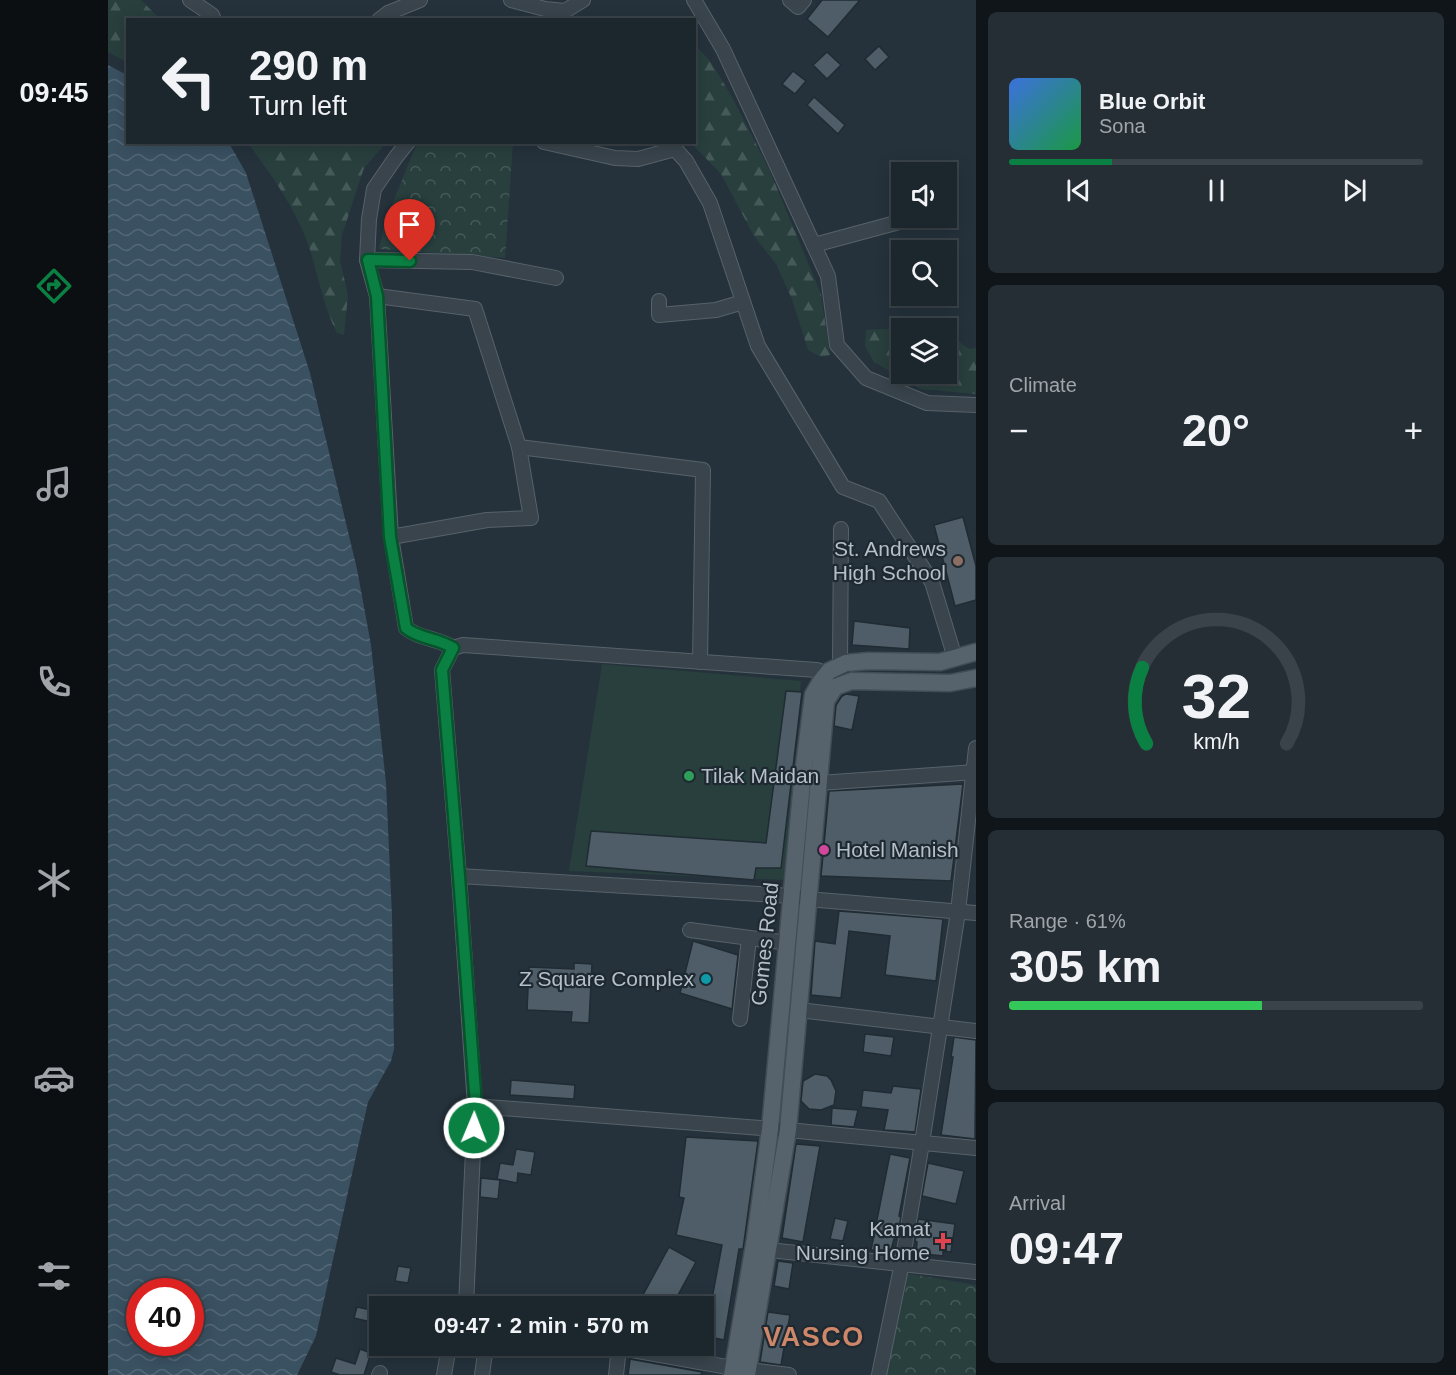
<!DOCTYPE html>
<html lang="en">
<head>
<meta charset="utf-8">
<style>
  :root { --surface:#1c262d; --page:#252e35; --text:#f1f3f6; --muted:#a0a5aa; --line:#3a4349; --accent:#0b8043 }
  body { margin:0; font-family:Arial,sans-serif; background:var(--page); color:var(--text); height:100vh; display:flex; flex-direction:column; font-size:22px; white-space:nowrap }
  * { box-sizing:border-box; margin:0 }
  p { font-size:20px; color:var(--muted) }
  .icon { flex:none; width:33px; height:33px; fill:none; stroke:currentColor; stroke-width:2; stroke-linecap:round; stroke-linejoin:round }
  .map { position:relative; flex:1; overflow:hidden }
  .drawer { display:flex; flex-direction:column; gap:12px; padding:12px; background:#0f1519; width:480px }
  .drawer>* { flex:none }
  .top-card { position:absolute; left:18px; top:18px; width:570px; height:126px; border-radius:0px; box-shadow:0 3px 15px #0003,0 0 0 2px var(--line); background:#1c262d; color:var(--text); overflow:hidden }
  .buttons { position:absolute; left:783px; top:162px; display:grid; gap:12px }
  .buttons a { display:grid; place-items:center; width:66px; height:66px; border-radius:0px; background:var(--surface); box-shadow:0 3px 15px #0003,0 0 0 2px var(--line); font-size:30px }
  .speed { position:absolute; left:18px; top:1278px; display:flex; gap:12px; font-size:30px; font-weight:700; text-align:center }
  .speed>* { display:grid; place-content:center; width:78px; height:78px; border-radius:50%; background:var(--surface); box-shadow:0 3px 15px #0003,0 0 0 2px var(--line); line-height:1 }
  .speed .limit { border:9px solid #d22; background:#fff; color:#111 }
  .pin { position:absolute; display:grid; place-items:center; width:51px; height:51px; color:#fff; margin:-62px -26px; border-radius:50% 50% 50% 0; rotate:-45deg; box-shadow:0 0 6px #0007 }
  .pin .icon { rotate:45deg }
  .me { position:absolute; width:66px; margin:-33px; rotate:1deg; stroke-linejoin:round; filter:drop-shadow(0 0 4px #0008) }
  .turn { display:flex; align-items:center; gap:21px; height:126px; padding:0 24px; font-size:27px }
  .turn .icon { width:78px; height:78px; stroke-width:2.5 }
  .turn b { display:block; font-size:42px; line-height:51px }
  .big { font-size:45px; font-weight:700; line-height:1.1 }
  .drawer .widget { flex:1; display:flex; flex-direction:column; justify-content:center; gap:9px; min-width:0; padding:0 21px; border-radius:9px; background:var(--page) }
  .drawer .dial { align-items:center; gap:0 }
  .dial svg { height:156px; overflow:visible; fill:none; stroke:var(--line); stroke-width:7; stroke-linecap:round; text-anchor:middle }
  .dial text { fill:var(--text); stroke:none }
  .song { display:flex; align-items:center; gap:18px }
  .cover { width:72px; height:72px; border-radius:9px; background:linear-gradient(135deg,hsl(220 70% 55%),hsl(140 70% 35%)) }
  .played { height:6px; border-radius:3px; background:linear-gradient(90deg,var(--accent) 25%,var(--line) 25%) }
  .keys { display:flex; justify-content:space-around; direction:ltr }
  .heat { display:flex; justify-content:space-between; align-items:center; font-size:33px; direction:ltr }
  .charge { height:9px; border-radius:4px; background:linear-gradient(90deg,#34c759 61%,var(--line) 0) }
  .trip { position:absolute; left:261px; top:1296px; width:345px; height:60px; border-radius:0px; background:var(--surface); box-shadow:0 3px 15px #0003,0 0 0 2px var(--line); font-weight:700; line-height:60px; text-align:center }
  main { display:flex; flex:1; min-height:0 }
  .menu { display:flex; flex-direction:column; width:108px; justify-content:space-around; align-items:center; background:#0b0f12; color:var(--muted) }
  .menu .icon { width:42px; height:42px }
  .menu .current { color:var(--accent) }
  .menu b { font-size:27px; color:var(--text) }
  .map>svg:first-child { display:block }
</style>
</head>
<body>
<main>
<nav class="menu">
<b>09:45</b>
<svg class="icon current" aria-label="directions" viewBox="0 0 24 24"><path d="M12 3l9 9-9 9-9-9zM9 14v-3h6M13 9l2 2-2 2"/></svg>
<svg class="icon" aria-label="music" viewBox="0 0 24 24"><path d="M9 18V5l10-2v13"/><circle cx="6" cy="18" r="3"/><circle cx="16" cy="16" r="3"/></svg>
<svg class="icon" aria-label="phone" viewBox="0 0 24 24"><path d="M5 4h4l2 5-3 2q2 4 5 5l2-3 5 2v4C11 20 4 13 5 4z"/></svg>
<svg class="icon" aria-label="climate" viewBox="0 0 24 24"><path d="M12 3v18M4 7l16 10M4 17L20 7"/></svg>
<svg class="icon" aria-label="car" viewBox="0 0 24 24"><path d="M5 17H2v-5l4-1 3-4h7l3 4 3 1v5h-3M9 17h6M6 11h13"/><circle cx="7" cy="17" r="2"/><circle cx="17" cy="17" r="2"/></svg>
<svg class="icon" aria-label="filters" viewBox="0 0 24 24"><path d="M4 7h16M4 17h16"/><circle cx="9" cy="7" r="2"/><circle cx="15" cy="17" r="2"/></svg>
</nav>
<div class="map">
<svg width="868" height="1375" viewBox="0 0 868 1375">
  <defs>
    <pattern id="forest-firs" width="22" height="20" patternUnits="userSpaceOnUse" patternTransform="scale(1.5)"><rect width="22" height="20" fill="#283f3e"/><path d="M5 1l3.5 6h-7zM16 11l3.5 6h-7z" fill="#455958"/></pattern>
    <pattern id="park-crowns" width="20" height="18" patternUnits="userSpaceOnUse" patternTransform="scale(1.5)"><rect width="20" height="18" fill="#283f3e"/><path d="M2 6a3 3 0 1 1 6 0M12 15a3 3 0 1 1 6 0" fill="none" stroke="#455958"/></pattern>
    <pattern id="water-waves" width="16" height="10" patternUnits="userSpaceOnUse" patternTransform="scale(1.5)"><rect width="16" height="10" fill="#3a5162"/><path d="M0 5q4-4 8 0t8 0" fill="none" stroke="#546877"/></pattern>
  </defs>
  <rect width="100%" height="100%" fill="#25323c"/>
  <!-- forest -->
  <g fill="url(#forest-firs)">
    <path d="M 0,0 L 33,0 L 52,19 L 20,20 L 19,62 L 0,52 Z"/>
    <path d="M 587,45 L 602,61 L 623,95 L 661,169 L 713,294 L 722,355 L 713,357 L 700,350 L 684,299 L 668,264 L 646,236 L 613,174 L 583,143 L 586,142 Z"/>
    <path d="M 140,143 L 278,143 L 256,168 L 234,235 L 232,260 L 240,295 L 236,335 L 229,333 C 214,304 210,271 199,241 C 184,203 163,175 140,143 Z"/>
    <path d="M 830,326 L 833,328 L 794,328 L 794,374 L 838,374 L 839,333 L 861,349 L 868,348 L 868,394 L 812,389 L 766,362 L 757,346 L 758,330 Z"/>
  </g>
  <!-- park -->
  <g fill="url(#park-crowns)">
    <path d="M 309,143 L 405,143 L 397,258 L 271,249 L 277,222 Z"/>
    <path d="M 797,1273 L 868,1285 L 868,1375 L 779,1375 Z"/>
  </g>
  <!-- pitch -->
  <path fill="#283f3e" d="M 494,664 L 693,681 L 676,880 L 461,871 Z"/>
  <!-- water -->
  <path fill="url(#water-waves)" fill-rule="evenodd" d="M 0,65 L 19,75 L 20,142 L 121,143 L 138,173 L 202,373 L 249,569 L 263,645 L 278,783 L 284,916 L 286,1049 L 283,1061 L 260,1102 L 208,1336 L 189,1375 L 0,1375 ZM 32,1292 L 82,1292 L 82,1342 L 32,1342 Z"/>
  <!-- building -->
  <g fill="#4e5d67" stroke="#202b33" stroke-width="1.5">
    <path d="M 714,0 L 752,0 L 720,37 L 699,19 Z"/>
    <path d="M 771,46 L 781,57 L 767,70 L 757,59 Z"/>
    <path d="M 719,52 L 733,65 L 719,79 L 705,65 Z"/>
    <path d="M 685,71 L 698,81 L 687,94 L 674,84 Z"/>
    <path d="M 706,97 L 737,125 L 730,134 L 699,105 Z"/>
    <path d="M 855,517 L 868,566 L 868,600 L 847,606 L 826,525 Z"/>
    <path d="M 746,621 L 802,628 L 801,649 L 744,645 Z"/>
    <path d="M 678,691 L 694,692 L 673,868 L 648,868 L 646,880 L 478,866 L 483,831 L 658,843 Z"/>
    <path d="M 738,694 L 751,696 L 744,730 L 726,726 L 728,705 L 734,696 Z"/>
    <path d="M 855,784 L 843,881 L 713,876 L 721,791 Z"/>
    <path d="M 731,911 L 835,919 L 828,981 L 777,975 L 782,936 L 741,931 L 733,998 L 703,995 L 707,941 L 727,944 Z"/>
    <path d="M 585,941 L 630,955 L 624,1009 L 572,993 Z"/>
    <path d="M 466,963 L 484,964 L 481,1023 L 463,1022 L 464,1012 L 419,1010 L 421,967 L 466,969 Z"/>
    <path d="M 757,1034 L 786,1037 L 783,1056 L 755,1052 Z"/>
    <path d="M 846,1037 L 868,1040 L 867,1139 L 833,1135 L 845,1057 L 843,1057 Z"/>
    <path d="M 707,1074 L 719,1076 L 723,1080 L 728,1091 L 726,1105 L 713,1110 L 701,1109 L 693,1101 L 695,1081 Z"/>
    <path d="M 403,1080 L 467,1085 L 466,1099 L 402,1095 Z"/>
    <path d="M 785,1086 L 813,1089 L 807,1132 L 776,1130 L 780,1110 L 753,1107 L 755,1090 L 783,1093 Z"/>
    <path d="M 724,1108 L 750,1110 L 746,1127 L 723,1125 Z"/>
    <path d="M 578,1137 L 650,1141 L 635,1249 L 631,1249 L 616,1340 L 597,1336 L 614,1245 L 568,1235 L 576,1198 L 571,1197 Z"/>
    <path d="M 688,1144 L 712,1146 L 695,1242 L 674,1238 Z"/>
    <path d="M 408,1149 L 427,1152 L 423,1175 L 410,1173 L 409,1183 L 389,1179 L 392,1163 L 405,1165 Z"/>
    <path d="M 782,1154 L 802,1158 L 791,1216 L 793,1217 L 789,1239 L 786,1239 L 783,1250 L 763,1250 Z"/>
    <path d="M 820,1163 L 856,1171 L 848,1204 L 814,1196 Z"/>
    <path d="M 373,1178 L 392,1180 L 390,1199 L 372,1197 Z"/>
    <path d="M 727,1218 L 740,1221 L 735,1241 L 722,1239 Z"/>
    <path d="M 810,1219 L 847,1224 L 843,1252 L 835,1251 L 835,1256 L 808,1253 L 809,1242 L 807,1241 Z"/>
    <path d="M 561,1247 L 588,1262 L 564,1306 L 529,1306 Z"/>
    <path d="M 670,1261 L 685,1263 L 681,1289 L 666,1286 Z"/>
    <path d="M 290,1266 L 303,1268 L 300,1283 L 287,1281 Z"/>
    <path d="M 249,1307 L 268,1311 L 267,1323 L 246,1318 Z"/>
    <path d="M 660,1312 L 682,1315 L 673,1365 L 652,1362 Z"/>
    <path d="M 561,1346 L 593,1346 L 590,1353 L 560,1347 Z"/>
    <path d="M 252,1349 L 263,1353 L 256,1375 L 232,1375 L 223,1372 L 228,1358 L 247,1364 Z"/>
    <path d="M 522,1359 L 594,1372 L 593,1375 L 520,1375 Z"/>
  </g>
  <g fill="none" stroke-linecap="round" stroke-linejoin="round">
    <!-- minor casing -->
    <g stroke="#57626a" stroke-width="16">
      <g id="minor">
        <path d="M 82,0 L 104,15 L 106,20"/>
        <path d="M 403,0 L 437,9 L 457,11 L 475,0"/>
        <path d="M 586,0 L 615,49 L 720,276 L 729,345 L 758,378 L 819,403 L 868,405"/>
        <path d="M 682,0 L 690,7 L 696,0"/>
        <path d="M 271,20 L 280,13 L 312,0"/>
        <path d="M 300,142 L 288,157 L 266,189 L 261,219 L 259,260 L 269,296 L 283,537 L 298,628 C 311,639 330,638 345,648"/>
        <path d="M 436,142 L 507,158 L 530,159 L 567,149 L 578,161 L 602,203 L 650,346 L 735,487 L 771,501 L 824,582 L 847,658"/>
        <path d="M 706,245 L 795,221 L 803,222 L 813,218"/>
        <path d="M 259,260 L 364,262 L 448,278"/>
        <path d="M 269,296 L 367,309 L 411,447 L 595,470 L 592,662"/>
        <path d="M 551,301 L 551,315 L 608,310 L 635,302"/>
        <path d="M 733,529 L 732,665 L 735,675"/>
        <path d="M 283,537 L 379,520 L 423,518 L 411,447"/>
        <path d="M 711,783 L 868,772"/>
        <path d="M 351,876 L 684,896 L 699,899 L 868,913"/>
        <path d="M 582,930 L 680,943"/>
        <path d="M 691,1010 L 868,1031"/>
        <path d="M 632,1019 L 641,938"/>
        <path d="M 367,1106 L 680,1130 L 868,1148"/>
        <path d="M 652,1249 L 868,1272"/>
        <path d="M 358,1306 L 367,1106 L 351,876 L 334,670 L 345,648 L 355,645 L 709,670 L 719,674 L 726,679"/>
        <path d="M 502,1346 L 625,1368 L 681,1375"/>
        <path d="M 271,1375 L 272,1373"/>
        <path d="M 336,1375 L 341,1346"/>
        <path d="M 374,1375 L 378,1346"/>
        <path d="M 508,1375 L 511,1347"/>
        <path d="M 771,1375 L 794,1263 L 814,1143 L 850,912 L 868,748"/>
      </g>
    </g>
    <!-- major casing -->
    <g stroke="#424d55" stroke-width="19">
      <g id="major">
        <path d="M 624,1375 L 647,1239 L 662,1129 L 694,782 L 705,695 L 713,681 L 721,671 L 738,663 L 760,661 L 832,662 L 868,652"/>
        <path d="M 639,1375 L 680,1130 L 718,701 L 727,687 L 743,681 L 842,683 L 868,678"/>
      </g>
    </g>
    <!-- minor -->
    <use href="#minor" stroke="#39444c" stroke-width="14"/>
    <!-- major -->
    <use href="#major" stroke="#57636c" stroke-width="16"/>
  </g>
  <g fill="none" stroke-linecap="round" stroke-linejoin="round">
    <!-- route casing -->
    <g stroke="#07532c" stroke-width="15">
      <path id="route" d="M 302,261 L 260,260 L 269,296 L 282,537 L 298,628 C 311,639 330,638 345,648 L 334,670 L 351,876 L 368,1106 L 366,1128"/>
    </g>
    <!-- route -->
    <use href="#route" stroke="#0b8043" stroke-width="10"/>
  </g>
  <!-- markers -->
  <circle fill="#8d6e63" stroke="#1e2931" stroke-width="2" cx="850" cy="561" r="6"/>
  <circle fill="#2e9e5b" stroke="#1e2931" stroke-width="2" cx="581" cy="776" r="6"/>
  <circle fill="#d1479c" stroke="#1e2931" stroke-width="2" cx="716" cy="850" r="6"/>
  <circle fill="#0f9aa8" stroke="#1e2931" stroke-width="2" cx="598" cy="979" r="6"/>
  <path fill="#e0444e" stroke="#1e2931" stroke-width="2" d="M832 1232h6v6h6v6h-6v6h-6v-6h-6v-6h6z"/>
  <g text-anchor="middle" stroke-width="4.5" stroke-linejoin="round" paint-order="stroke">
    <!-- poi labels -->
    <g font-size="21" fill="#b5bfc8" stroke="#1e2931" text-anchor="end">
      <text x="838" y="556">St. Andrews<tspan x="838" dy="24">High School</tspan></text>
      <text x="593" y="783" text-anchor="start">Tilak Maidan</text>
      <text x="728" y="857" text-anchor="start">Hotel Manish</text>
      <text x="586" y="986">Z Square Complex</text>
      <text x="822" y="1236">Kamat<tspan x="822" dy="24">Nursing Home</tspan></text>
    </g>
    <!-- street labels -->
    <g font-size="21" fill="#b5bfc8" stroke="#1e2931">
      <text transform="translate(657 944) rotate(-84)" y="7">Gomes Road</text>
    </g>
    <!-- district labels -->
    <g font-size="27" font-weight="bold" letter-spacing="1.5" fill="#cf8769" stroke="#1e2931">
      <text x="706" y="1346">VASCO</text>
    </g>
  </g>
</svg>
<div class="buttons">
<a><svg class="icon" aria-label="sound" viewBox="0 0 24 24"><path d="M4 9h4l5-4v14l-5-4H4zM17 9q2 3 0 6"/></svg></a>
<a><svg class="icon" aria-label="search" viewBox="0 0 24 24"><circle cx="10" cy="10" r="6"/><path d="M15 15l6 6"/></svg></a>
<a><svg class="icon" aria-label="layers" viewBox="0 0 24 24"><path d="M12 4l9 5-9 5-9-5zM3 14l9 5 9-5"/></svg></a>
</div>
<div class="speed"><div class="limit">40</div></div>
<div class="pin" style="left:302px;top:261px;background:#d93025"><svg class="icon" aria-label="arrive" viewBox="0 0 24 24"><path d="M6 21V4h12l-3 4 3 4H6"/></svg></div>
<svg class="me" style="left:366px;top:1128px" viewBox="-20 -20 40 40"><circle r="17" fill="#0b8043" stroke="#fff" stroke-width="3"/><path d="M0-11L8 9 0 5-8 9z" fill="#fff"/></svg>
<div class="trip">09:47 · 2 min · 570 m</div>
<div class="top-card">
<div class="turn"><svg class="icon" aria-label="left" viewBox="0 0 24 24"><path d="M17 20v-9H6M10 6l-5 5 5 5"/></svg><div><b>290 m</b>Turn left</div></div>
</div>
</div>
<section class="drawer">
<div class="widget">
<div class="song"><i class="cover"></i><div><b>Blue Orbit</b><p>Sona</p></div></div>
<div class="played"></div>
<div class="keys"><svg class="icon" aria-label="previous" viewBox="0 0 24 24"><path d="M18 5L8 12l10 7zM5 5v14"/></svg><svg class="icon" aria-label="pause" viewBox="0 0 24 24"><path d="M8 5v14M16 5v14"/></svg><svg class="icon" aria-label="next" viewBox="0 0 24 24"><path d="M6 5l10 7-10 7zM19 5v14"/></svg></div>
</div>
<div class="widget"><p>Climate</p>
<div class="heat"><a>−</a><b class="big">20°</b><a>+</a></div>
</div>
<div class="widget dial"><svg viewBox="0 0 100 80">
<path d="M14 69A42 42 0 1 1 86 69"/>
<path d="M14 69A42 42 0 0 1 12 30" stroke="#0b8043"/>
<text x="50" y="56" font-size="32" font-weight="700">32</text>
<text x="50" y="72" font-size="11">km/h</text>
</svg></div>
<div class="widget"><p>Range · 61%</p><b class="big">305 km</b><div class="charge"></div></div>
<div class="widget"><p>Arrival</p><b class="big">09:47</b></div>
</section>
</main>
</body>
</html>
